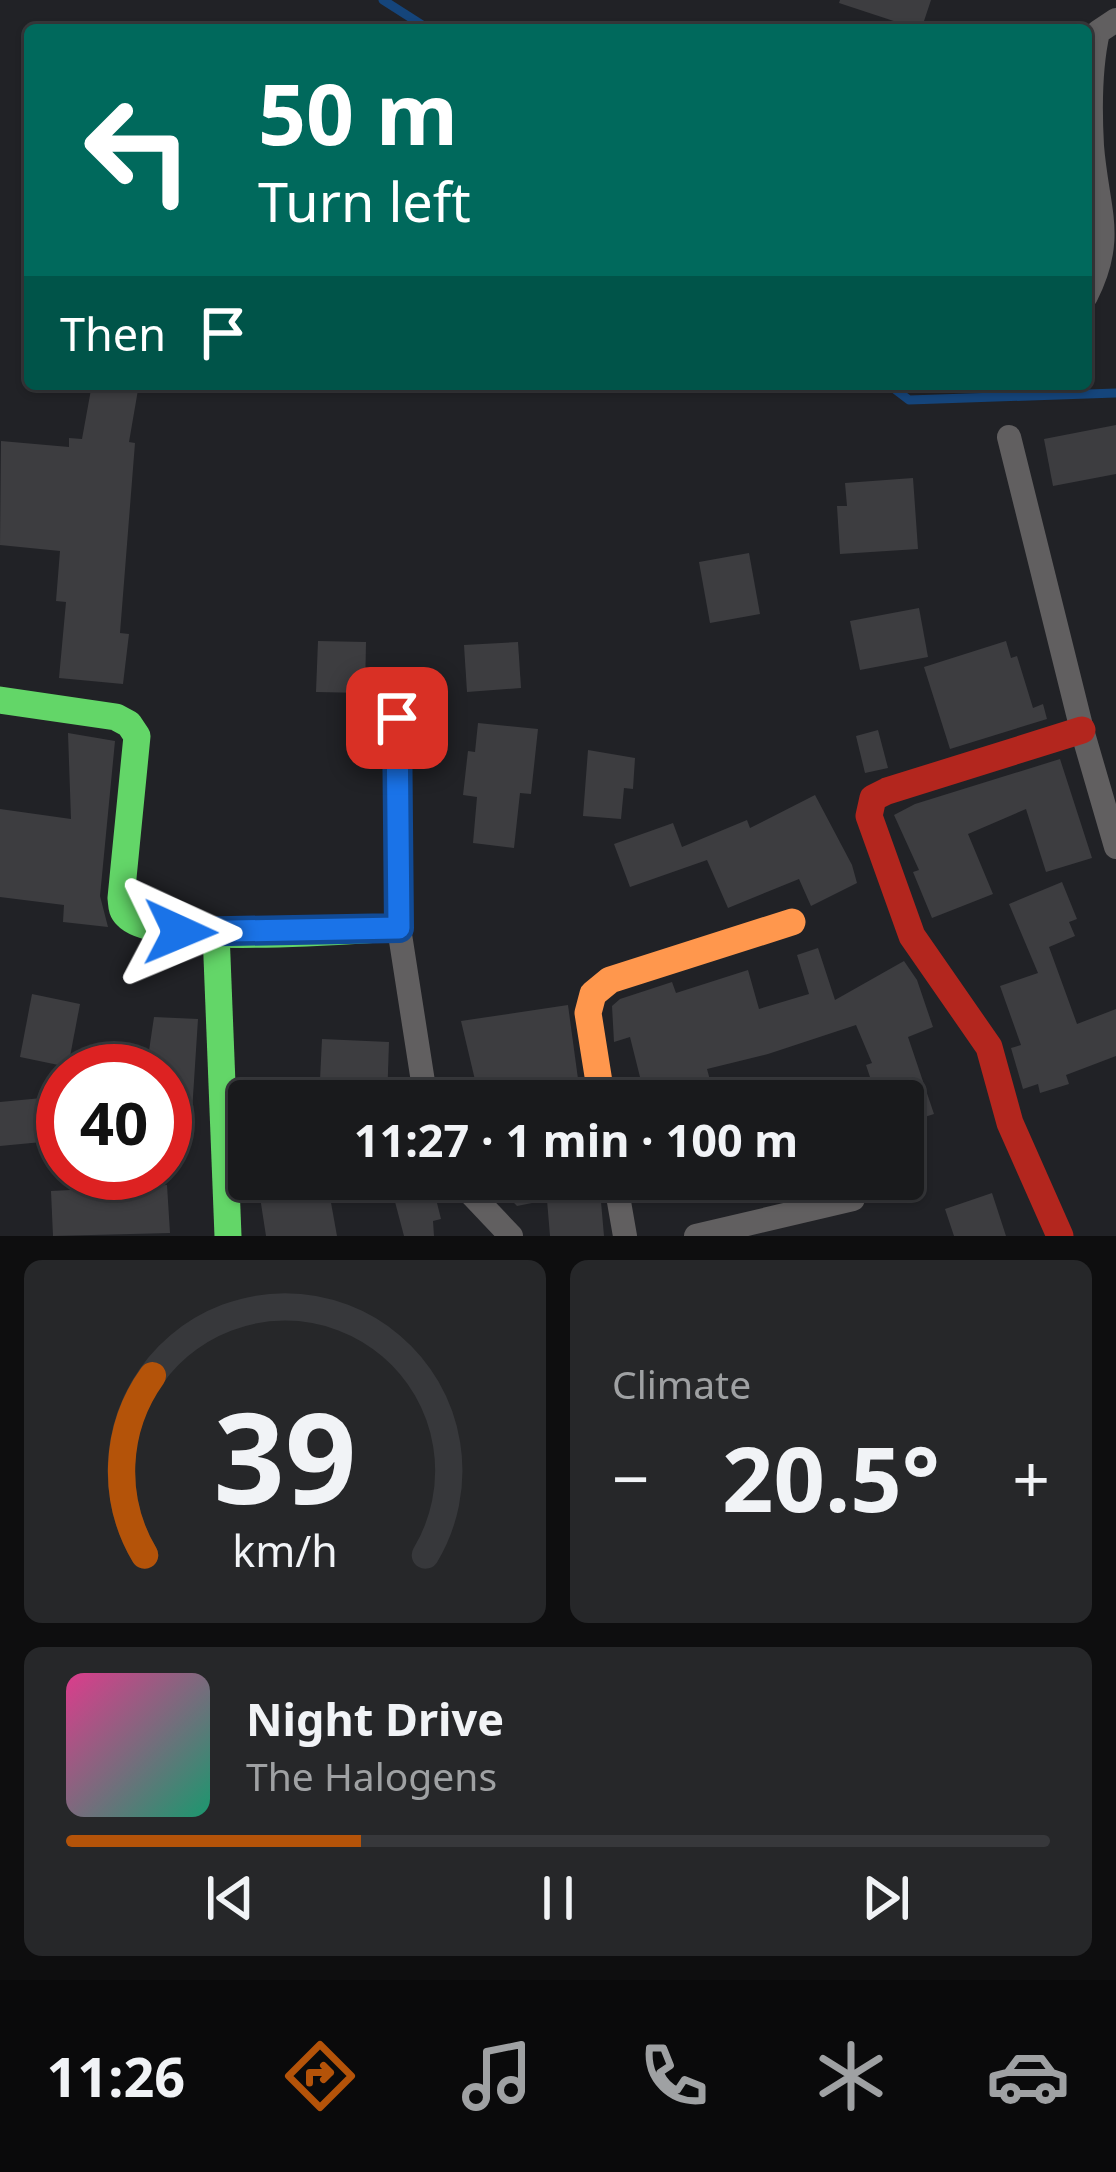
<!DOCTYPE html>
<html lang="en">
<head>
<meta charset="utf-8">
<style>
  :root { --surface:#191a1c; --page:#262729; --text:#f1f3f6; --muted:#9fa1a3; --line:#37383b; --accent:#b45309 }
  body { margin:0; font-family:"Noto Sans",sans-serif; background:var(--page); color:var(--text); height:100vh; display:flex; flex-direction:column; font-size:45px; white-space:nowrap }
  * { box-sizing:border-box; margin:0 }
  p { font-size:39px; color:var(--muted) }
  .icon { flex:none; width:66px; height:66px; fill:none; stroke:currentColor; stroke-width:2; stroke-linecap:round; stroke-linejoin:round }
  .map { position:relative; height:1236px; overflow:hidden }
  .details { display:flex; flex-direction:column; gap:24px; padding:24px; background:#0e0e0f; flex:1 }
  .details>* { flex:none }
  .top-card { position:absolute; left:24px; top:24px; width:1068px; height:366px; border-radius:12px; box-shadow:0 3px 9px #0004,0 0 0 3px var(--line); background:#00695c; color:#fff; overflow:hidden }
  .speed { position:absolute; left:36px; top:1044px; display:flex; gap:24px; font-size:60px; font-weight:700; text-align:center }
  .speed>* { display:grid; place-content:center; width:156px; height:156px; border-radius:50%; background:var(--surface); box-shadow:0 3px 9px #0004,0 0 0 3px var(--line); line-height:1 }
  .speed .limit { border:18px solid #d22; background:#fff; color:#111 }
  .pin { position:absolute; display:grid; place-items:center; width:102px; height:102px; color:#fff; margin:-51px; border-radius:24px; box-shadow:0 6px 18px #0006 }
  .me { position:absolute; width:132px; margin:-66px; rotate:91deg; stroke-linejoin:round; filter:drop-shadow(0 0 9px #0008) }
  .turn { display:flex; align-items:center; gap:42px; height:252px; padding:0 36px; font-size:54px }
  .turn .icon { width:156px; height:156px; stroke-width:2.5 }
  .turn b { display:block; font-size:84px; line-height:102px }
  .then { display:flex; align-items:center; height:114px; padding:0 36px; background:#0003; gap:24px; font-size:45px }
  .big { font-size:90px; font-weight:700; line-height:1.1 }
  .details .tile { flex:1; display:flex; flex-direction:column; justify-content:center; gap:18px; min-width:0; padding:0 42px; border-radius:18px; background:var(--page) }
  .details .dial { align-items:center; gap:0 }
  .dial svg { height:312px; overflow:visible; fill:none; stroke:var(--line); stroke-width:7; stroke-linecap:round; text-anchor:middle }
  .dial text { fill:var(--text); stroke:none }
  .song { display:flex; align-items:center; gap:36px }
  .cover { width:144px; height:144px; border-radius:18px; background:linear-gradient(135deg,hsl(330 70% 55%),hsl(160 70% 35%)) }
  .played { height:12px; border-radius:6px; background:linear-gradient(90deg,var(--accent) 30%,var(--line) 30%) }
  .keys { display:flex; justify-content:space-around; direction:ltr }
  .heat { display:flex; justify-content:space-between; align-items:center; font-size:66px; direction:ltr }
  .details .tiles { flex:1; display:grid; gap:24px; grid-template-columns:1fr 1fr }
  .tile:last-child { grid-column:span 2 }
  .trip { position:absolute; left:228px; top:1080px; width:696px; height:120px; border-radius:12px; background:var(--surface); box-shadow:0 3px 9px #0004,0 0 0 3px var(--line); font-weight:700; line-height:120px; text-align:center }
  .menu { display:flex; height:192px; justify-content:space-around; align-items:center; background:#0a0a0b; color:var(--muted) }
  .menu .icon { width:84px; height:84px }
  .menu .current { color:var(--accent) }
  .menu b { font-size:54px; color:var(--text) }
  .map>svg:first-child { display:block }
</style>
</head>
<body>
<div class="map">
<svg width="1116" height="1236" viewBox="0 0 1116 1236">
  <rect width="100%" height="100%" fill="#212226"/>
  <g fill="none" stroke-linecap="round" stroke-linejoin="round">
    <!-- stream -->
    <g stroke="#15457b" stroke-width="9">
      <path d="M 383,0 L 430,30"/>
      <path d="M 888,384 L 909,400 L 1116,393"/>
    </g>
  </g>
  <!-- building -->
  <g fill="#3d3d40">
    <path d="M 840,0 L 931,0 L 921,30 L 839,3 Z"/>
    <path d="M 92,384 L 139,384 L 129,442 L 135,443 L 120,633 L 129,634 L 123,684 L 59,678 L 66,602 L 56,601 L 60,551 L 0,545 L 1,441 L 69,447 L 69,438 L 82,439 Z"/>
    <path d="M 1116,425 L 1116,474 L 1053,486 L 1044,439 Z"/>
    <path d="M 913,478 L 918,549 L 840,554 L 837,506 L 847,506 L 845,483 Z"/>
    <path d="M 749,553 L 760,614 L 710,623 L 699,562 Z"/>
    <path d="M 919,608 L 928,657 L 860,670 L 850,621 Z"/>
    <path d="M 318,641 L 366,642 L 365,693 L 316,692 Z"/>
    <path d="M 1006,641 L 1011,658 L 1017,656 L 1033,708 L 1043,704 L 1047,719 L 950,749 L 924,667 Z"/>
    <path d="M 518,642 L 521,688 L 467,692 L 464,645 Z"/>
    <path d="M 478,723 L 538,729 L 531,794 L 520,793 L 514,848 L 473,843 L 477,797 L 463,795 L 468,751 L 475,752 Z"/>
    <path d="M 878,730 L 888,768 L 865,773 L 856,736 Z"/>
    <path d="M 68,733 L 115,741 L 100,896 L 108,927 L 63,922 L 64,905 L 0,897 L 0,809 L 71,819 Z"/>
    <path d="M 588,750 L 635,758 L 633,789 L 624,788 L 621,819 L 583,816 Z"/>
    <path d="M 1060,759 L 1092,858 L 1046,872 L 1026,809 L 968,834 L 993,894 L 932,918 L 913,872 L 919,870 L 894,815 L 915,804 Z"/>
    <path d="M 815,795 L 852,865 L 857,883 L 811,906 L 799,879 L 728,908 L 707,860 L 630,887 L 614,844 L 673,823 L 682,847 L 747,820 L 750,828 Z"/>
    <path d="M 1062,882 L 1077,919 L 1069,922 L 1075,936 L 1049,947 L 1077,1024 L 1116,1009 L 1116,1056 L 1066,1075 L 1069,1084 L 1040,1093 L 1038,1084 L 1023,1089 L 1011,1048 L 1021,1045 L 1000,986 L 1038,973 L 1009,904 Z"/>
    <path d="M 818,948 L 835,1000 L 904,961 L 917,980 L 933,1027 L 908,1037 L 934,1114 L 903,1124 L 903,1101 L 878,1101 L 866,1065 L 872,1063 L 856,1025 L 768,1054 L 707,1069 L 713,1091 L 675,1099 L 672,1086 L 644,1093 L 630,1037 L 614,1042 L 612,1006 L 620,999 L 672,982 L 676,993 L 748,970 L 759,1009 L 809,994 L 797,955 Z"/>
    <path d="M 32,994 L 80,1004 L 68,1067 L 20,1057 Z"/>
    <path d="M 568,1005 L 581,1101 L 480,1101 L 461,1021 Z"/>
    <path d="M 154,1017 L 198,1019 L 192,1112 L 165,1107 L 165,1071 L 146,1071 Z"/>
    <path d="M 322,1039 L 389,1042 L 387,1101 L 319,1101 Z"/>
    <path d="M 63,1096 L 63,1140 L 0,1146 L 0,1102 Z"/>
    <path d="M 389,1179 L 431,1179 L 441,1219 L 433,1221 L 434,1236 L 404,1236 Z"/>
    <path d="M 491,1179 L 599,1179 L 604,1236 L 550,1236 L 547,1200 L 517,1206 Z"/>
    <path d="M 167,1185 L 170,1233 L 53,1236 L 51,1191 Z"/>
    <path d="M 328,1186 L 337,1236 L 266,1236 L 260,1197 Z"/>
    <path d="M 992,1193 L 1006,1236 L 954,1236 L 945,1209 Z"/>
  </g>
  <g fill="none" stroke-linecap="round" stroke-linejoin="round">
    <!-- street -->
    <g stroke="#615f60" stroke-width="24">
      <path d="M 1086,296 C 1116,237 1097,210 1092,146 C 1090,110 1090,67 1098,32 L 1116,20"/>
      <path d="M 1009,437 L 1082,730 L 1116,847"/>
      <path d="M 397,718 L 399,928 L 426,1101"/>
      <path d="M 457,1179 L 511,1236"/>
      <path d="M 615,1179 L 625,1236"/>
      <path d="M 696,1236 L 853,1199"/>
    </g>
    <!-- fast -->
    <g stroke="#63d668" stroke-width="27">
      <path d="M 0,700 L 116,717 L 129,724 L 137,736 L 121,898 C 122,906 121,910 127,916 C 155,947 352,930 399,928"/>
      <path d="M 216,932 L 228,1236"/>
    </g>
    <!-- slow -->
    <path stroke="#ff974d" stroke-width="27" d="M 602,1101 L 588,1013 L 593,994 L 610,980 L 792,922"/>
    <!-- jam -->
    <path stroke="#b3261e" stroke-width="27" d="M 1060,1236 L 1010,1123 L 989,1047 L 912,936 L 869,816 L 873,798 L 887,791 L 1082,730"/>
  </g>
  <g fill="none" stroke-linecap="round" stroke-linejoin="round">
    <!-- route casing -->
    <g stroke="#114b97" stroke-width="30">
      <path id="route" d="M 180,932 L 399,928 L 397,718"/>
    </g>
    <!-- route -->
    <use href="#route" stroke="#1a73e8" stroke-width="21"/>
  </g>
</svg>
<div class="speed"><div class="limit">40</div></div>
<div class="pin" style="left:397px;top:718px;background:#d93025"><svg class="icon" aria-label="arrive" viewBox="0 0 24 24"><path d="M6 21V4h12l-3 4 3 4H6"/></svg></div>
<svg class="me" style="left:180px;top:932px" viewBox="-20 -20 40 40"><path d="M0-17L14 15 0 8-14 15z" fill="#1a73e8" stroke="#fff" stroke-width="4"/></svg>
<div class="trip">11:27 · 1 min · 100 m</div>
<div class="top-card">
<div class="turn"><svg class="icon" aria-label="left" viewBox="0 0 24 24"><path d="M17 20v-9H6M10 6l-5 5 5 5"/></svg><div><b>50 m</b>Turn left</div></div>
<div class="then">Then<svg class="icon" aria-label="arrive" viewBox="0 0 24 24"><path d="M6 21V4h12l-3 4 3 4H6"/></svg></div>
</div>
</div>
<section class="details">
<div class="tiles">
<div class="tile dial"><svg viewBox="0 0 100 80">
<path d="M14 69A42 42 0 1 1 86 69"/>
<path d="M14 69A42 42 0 0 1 16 23" stroke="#b45309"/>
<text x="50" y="56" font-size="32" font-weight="700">39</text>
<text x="50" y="72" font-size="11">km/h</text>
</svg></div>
<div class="tile"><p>Climate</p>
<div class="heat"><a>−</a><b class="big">20.5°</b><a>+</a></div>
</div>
<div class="tile">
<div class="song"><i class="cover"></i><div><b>Night Drive</b><p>The Halogens</p></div></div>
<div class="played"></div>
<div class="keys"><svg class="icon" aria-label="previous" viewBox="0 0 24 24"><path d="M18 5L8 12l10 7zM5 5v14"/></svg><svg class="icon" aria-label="pause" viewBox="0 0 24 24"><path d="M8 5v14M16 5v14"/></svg><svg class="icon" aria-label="next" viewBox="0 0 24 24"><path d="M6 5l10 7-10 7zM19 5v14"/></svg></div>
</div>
</div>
</section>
<nav class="menu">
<b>11:26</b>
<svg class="icon current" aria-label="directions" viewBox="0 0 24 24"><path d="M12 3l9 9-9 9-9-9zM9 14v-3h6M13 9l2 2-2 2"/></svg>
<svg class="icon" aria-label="music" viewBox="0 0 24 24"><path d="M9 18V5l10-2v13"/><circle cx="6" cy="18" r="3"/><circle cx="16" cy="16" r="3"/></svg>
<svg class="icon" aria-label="phone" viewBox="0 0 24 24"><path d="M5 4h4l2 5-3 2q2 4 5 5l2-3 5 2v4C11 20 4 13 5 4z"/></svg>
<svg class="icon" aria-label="climate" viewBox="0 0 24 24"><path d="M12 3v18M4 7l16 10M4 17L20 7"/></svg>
<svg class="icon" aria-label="car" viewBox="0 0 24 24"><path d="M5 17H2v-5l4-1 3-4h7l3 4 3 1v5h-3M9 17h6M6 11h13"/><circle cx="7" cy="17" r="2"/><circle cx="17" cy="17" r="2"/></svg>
</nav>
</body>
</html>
